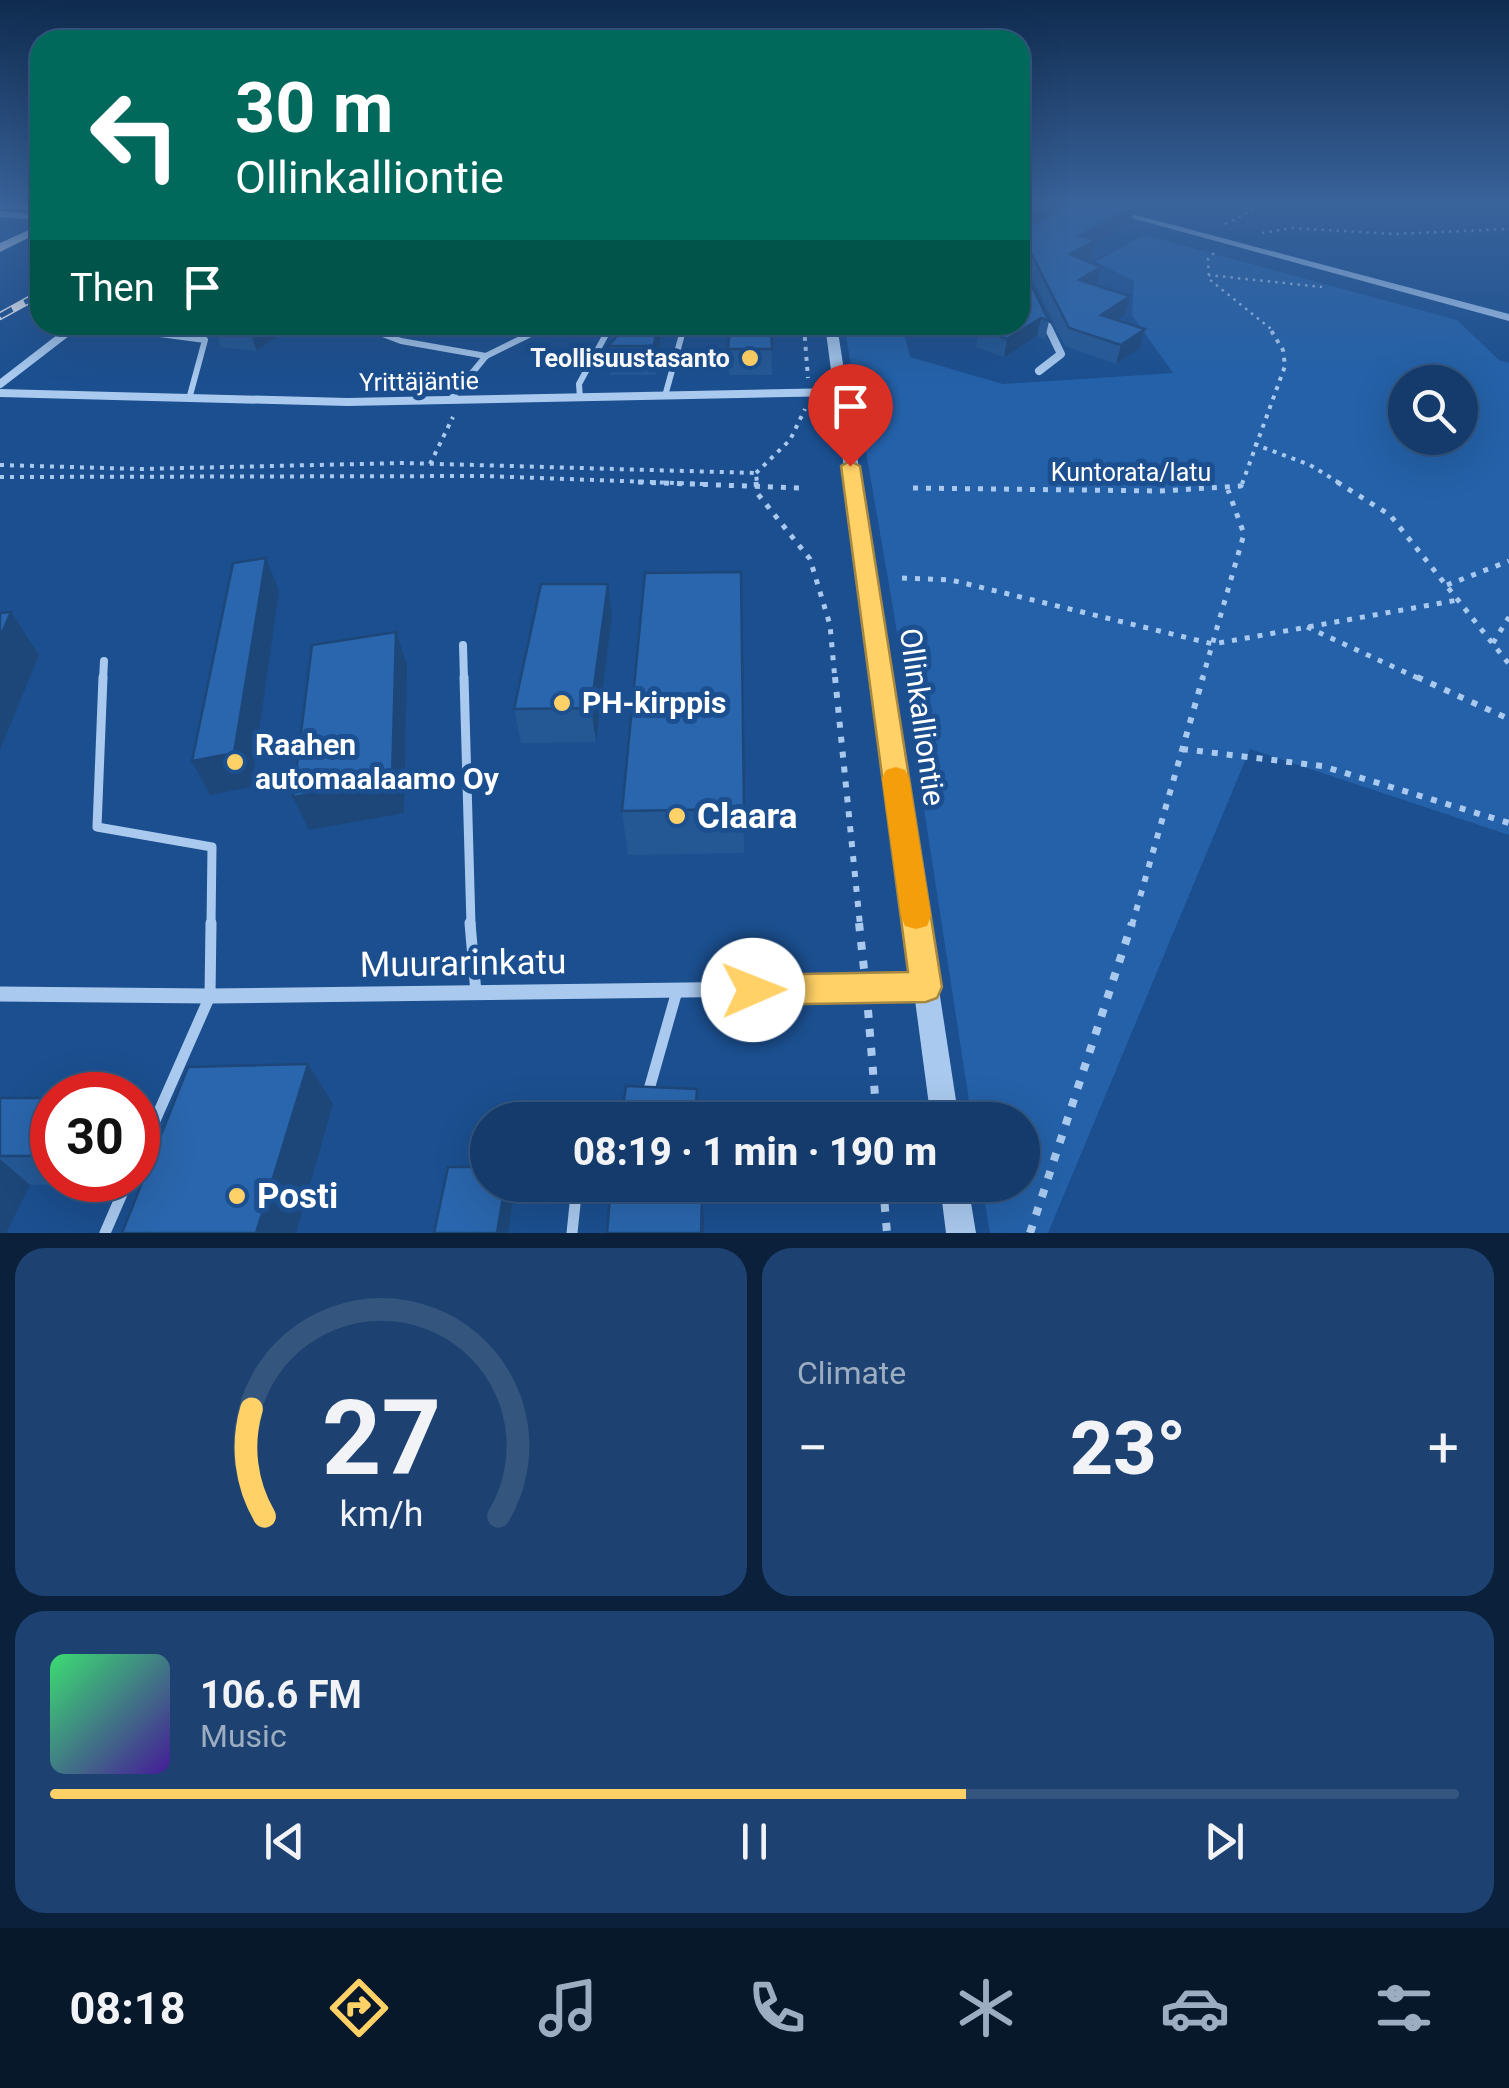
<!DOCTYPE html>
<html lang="en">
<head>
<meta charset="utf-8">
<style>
  :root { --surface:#143b6b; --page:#1d4271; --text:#f1f3f6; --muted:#9dadc1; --line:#33557e; --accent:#ffd166 }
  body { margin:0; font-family:Roboto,sans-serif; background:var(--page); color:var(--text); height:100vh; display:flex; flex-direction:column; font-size:38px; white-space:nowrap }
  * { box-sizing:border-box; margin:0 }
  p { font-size:32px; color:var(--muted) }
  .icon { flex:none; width:55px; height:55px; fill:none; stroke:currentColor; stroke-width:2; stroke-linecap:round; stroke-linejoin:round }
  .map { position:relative; height:1233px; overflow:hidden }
  .details { display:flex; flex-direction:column; gap:15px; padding:15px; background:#0b203b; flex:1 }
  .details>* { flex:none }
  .banner { position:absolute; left:30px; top:30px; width:1000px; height:305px; border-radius:30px; box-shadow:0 10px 40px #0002,0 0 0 2px var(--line); background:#00695c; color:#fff; overflow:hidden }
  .controls { position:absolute; left:1388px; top:365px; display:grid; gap:20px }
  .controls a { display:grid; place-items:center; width:90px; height:90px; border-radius:50%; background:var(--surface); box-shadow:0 10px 40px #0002,0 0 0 2px var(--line); font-size:50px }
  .speed { position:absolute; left:30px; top:1072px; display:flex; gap:20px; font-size:50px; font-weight:700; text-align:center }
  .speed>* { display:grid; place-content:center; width:130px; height:130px; border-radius:50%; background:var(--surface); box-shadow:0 10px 40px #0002,0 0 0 2px var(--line); line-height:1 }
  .speed .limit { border:15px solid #d22; background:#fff; color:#111 }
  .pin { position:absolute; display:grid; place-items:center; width:85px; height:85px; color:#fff; margin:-102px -42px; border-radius:50% 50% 50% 0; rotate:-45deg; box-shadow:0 0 10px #0007 }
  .pin .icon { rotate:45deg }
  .me { position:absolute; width:110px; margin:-55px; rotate:89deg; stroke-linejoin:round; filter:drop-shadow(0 0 8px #0008) }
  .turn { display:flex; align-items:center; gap:35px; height:210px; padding:0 40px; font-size:45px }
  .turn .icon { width:130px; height:130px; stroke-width:2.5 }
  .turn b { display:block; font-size:70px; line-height:85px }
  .then { display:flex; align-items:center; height:95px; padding:0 40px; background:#0003; gap:20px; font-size:38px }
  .big { font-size:75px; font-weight:800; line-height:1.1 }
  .details .tile { flex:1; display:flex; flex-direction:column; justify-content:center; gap:15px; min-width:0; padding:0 35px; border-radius:30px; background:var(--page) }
  .details .dial { align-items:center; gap:0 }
  .dial svg { height:260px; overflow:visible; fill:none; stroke:var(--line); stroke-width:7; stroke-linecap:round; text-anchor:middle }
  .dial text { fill:var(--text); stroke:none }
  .song { display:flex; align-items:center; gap:30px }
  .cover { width:120px; height:120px; border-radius:15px; background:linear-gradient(135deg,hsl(140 70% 55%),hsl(260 70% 35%)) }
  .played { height:10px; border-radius:5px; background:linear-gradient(90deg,var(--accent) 65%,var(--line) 65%) }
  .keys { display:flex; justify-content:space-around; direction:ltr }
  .heat { display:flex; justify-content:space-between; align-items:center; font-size:55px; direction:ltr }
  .details .tiles { flex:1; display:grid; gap:15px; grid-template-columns:1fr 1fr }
  .tile:last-child { grid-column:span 2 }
  .trip { position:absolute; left:470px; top:1102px; width:570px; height:100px; border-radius:50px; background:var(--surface); box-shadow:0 10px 40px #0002,0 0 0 2px var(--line); font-weight:800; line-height:100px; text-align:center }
  .tabs { display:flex; height:160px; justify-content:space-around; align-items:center; background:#08182b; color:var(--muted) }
  .tabs .icon { width:70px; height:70px }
  .tabs .active { color:var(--accent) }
  .tabs b { font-size:45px; color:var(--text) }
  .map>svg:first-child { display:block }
</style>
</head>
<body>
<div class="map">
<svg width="1509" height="1233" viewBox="0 0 1509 1233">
  <rect width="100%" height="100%" fill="#1b4f8f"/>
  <!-- green -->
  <path fill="#2461a8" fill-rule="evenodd" d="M 1144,235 L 1457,320 L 1499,360 L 1509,363 L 1509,835 L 1250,749 L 1048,1233 L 990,1233 L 982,1185 L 1022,1185 L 1022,1120 L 972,1120 L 893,608 L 844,325 L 902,325 L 910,357 L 1003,384 L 1173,373 L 1132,315 L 1134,281 L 1096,262 ZM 1405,382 L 1460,382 L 1460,438 L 1405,438 Z"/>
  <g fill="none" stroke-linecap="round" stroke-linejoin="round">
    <!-- path-far4 -->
    <g stroke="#a9c9ee" stroke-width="2.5" stroke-dasharray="2.5 5" stroke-linecap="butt">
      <path d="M 1225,224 L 1263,205"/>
      <path d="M 1262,233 L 1292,228 L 1394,234 L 1509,229"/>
      <path d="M 1214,253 L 1208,259 L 1209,279 L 1271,329"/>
      <path d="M 1208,275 L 1322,287"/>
      <path d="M 804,325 L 804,329"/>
    </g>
    <!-- path-far3 -->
    <g stroke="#a9c9ee" stroke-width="4" stroke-dasharray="4 6" stroke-linecap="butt">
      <path d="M 804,327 L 808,378"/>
      <path d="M 1254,444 L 1310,465 L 1341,484"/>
      <path d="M 430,464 L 453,417"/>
      <path d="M 0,465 L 140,469 L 404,463 L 756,473 L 757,484"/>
      <path d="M 756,473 L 790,440 L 805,409"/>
      <path d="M 0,477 L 485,476 L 703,484"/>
      <path d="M 1242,484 L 1285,366 L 1283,350 L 1269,327"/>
    </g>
    <!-- path-far2 -->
    <g stroke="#a9c9ee" stroke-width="5" stroke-dasharray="5 8" stroke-linecap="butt">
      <path d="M 638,482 L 799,488"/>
      <path d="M 756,482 L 757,493 L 810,559 L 830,625 L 835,680"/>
      <path d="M 1337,482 L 1390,515 L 1509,664"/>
      <path d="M 913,488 L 1160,491 L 1241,486 L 1243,482"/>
      <path d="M 902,578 L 951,580 L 1213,644 L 1458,600"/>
      <path d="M 1447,585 L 1509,561"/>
      <path d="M 1307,627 L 1422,680"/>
      <path d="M 1493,643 L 1509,617"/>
      <path d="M 1202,680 L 1244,534 L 1228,490"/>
    </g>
    <!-- path-far1 -->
    <g stroke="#a9c9ee" stroke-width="6" stroke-dasharray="6 9" stroke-linecap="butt">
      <path d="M 835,677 L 860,925"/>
      <path d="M 1417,677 L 1509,719"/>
      <path d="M 1182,749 L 1322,766 L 1509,823"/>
      <path d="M 1132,925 L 1203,677"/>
    </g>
    <!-- path -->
    <g stroke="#a9c9ee" stroke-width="8" stroke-dasharray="8 11" stroke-linecap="butt">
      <path d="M 859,923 L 864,969"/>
      <path d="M 868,1010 L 877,1120"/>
      <path d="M 883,1185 L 887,1233"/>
      <path d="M 1030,1233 L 1132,923"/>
    </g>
    <!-- service-far4 -->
    <g stroke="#a9c9ee" stroke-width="5">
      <path d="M 95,325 L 126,329"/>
      <path d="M 360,325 L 371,329"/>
      <path d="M 540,329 L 548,325"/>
      <path d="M 683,329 L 684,325"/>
    </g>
    <!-- service-far3 -->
    <g stroke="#a9c9ee" stroke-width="6">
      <path d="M 107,327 L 205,340 L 189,399"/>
      <path d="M 364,327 L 401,341 L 486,356 L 450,400"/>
      <path d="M 486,356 L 545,327"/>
      <path d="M 665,396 L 684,327"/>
      <path d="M 580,398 L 579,384 L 610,327"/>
    </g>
    <!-- service-far2 -->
    <g stroke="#a9c9ee" stroke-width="8">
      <path d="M 463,645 L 464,680"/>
      <path d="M 103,680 L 104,661"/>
    </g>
    <!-- service-far1 -->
    <g stroke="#a9c9ee" stroke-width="9">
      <path d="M 103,677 L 97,827 L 212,847 L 211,925"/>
      <path d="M 464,677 L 471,925"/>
    </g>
    <!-- service -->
    <g stroke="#a9c9ee" stroke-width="11">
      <path d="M 470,923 L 476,993"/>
      <path d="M 648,1093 L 677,991"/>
      <path d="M 585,1120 L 586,1114 L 630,1104"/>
      <path d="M 138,1159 L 210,996 L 211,923"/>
      <path d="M 105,1233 L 128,1180"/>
      <path d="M 572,1233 L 577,1185"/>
    </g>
    <!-- minor-far2 -->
    <g stroke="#a9c9ee" stroke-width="6">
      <path d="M 0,206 L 40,207"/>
      <path d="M 0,214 L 37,217"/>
      <path d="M 1043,317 L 1049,329"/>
      <path d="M 71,329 L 76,325"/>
    </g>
    <!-- minor-far1 -->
    <g stroke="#a9c9ee" stroke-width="8">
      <path d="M 1039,371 L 1061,354 L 1048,327"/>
      <path d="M 0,384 L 74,327"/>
      <path d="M 0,393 L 347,402 L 840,392"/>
    </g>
    <!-- minor -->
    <path stroke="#a9c9ee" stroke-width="15" d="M 0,994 L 210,996 L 924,987"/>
    <!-- tertiary -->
    <g fill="#a9c9ee" fill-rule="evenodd">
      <path d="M 1084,205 L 1098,205 L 1509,314 L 1509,321 Z"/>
      <path d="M 34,215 L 40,215 L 40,221 L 34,219 Z"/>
      <path d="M 825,325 L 837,325 L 959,1120 L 931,1120 Z"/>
      <path d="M 940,1185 L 968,1185 L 976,1233 L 946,1233 Z"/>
    </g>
    <!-- secondary -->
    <path fill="#d6e6fa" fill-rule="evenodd" d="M 40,225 L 40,232 L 0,252 L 0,243 Z"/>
    <!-- rail casing -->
    <g stroke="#fff" stroke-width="8">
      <path id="rail" d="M 0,316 L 40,294"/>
    </g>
    <!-- rail -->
    <use href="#rail" stroke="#1b4f8f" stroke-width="5" stroke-dasharray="14" stroke-linecap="butt"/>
  </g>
  <!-- wall -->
  <g fill="#245895">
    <path d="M 1020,205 L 1162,205 L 1146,214 L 1134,211 L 1131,222 L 1096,241 L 1092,257 L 1086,261 L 1097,284 L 1096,285 L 1130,296 L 1126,314 L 1116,320 L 1145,329 L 1140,348 L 1116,364 L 1065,346 L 1026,266 L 1021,263 L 1049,321 L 1045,339 L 1037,336 L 1004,357 L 976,347 L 978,335 L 953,325 L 1020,325 Z"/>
    <path d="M 159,325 L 292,325 L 257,351 L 221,347 L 216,333 Z"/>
    <path d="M 405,325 L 505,325 L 493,336 Z"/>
    <path d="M 612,325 L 662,325 L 656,375 L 610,375 L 608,346 L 612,341 Z"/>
    <path d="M 771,325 L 772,375 L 729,375 L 728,349 Z"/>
    <path d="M 741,572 L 744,853 L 628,855 L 622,811 Z"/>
    <path d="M 608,584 L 612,617 L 596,742 L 521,743 L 514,709 Z"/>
    <path d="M 0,1098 L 52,1098 L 52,1180 L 104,1180 L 102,1184 L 30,1185 L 0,1233 Z"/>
  </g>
  <!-- shaded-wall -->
  <g fill="#1d4779">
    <path d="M 1043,205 L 1070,205 L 1020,232 L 1020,217 Z"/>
    <path d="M 1148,205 L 1162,205 L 1146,214 Z"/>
    <path d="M 1135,206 L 1131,222 L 1096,241 L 1092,257 L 1067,271 L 1070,254 L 1079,236 Z"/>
    <path d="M 1101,267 L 1097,284 L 1076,298 L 1079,280 Z"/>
    <path d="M 1130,296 L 1126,314 L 1097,333 L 1101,315 Z"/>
    <path d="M 1041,318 L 1037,336 L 1004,357 L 1007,339 Z"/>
    <path d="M 251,325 L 292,325 L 257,351 L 248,327 Z"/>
    <path d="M 491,325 L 505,325 L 493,336 Z"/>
    <path d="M 657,325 L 662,325 L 656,375 L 654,346 Z"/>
    <path d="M 1145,329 L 1140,348 L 1116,364 L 1121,345 Z"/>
    <path d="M 266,558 L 279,591 L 251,787 L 210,795 L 192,761 Z"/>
    <path d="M 608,584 L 612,617 L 596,742 L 591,708 Z"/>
    <path d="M 11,612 L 39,655 L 0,750 L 0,637 Z"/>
    <path d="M 396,632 L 407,665 L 404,813 L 309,830 L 293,797 Z"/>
    <path d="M 308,1064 L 333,1104 L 296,1233 L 256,1233 Z"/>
    <path d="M 697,1089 L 699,1120 L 695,1120 Z"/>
    <path d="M 0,1159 L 30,1185 L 6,1233 L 0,1233 Z"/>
    <path d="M 505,1185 L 515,1185 L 508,1233 L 497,1233 Z"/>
    <path d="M 690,1185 L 694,1185 L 692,1221 L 689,1196 Z"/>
    <path d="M 702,1196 L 704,1221 L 704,1233 L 701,1233 Z"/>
  </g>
  <!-- building -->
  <g fill="#2a66ad" stroke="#1d4779" stroke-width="2.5">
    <path d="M 1020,205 L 1043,205 L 1020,217 Z"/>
    <path d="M 1070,205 L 1135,206 L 1079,236 L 1096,240 L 1070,254 L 1101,267 L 1079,280 L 1130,296 L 1101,315 L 1145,329 L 1121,345 L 1069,328 L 1029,249 L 1022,245 L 1020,249 L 1020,226 L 1025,228 Z"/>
    <path d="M 1020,262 L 1049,321 L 1041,318 L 1007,339 L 979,329 L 985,325 L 1020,325 Z"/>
    <path d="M 612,325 L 657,325 L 654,346 L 608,346 L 617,336 L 611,328 Z"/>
    <path d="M 730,325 L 771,325 L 772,349 L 728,349 Z"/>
    <path d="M 266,558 L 234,753 L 192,761 L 233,563 Z"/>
    <path d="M 741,572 L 744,809 L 622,811 L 645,573 Z"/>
    <path d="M 541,584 L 608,584 L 591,708 L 514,709 Z"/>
    <path d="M 11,612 L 0,637 L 0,613 Z"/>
    <path d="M 396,632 L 392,779 L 293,797 L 312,645 Z"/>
    <path d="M 308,1064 L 256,1233 L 122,1233 L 188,1067 Z"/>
    <path d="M 626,1086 L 697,1089 L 695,1120 L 621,1120 Z"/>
    <rect x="0" y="1098" width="52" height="58"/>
    <path d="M 448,1167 L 488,1167 L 488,1185 L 505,1185 L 497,1233 L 434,1233 Z"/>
    <path d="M 611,1185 L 690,1185 L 689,1196 L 702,1196 L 701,1233 L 607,1233 Z"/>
  </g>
  <!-- sky -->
  <linearGradient id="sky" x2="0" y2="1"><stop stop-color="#0f2b4f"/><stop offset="0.54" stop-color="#39639b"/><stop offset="1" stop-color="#39639b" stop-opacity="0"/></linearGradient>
  <rect width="1509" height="377" fill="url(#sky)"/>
  <!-- route -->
  <path fill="#ffd166" stroke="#a68842" stroke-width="2.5" d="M 850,461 L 860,466 L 942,987 L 937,998 L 926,1002 L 753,1005 L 741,1001 L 737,990 L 741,980 L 753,975 L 908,972 L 841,466 Z"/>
  <!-- slow -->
  <path fill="#f59e0b" d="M 896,767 L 905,770 L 909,778 L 931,916 L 927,926 L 916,929 L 905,926 L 901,916 L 882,778 L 886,770 Z"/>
  <!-- markers -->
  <g fill="#ffd166" stroke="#1b4f8f" stroke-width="4">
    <circle cx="750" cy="358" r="10"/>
    <circle cx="562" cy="703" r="10"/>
    <circle cx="235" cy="762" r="10"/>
    <circle cx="677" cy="816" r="10"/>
    <circle cx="237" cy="1196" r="10"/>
  </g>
  <g text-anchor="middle" stroke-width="10" stroke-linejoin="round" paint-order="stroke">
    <!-- far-poi labels -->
    <g font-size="25" font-weight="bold" fill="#fff" stroke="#1b4f8f" text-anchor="end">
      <text x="730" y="367">Teollisuustasanto</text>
    </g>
    <!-- far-street labels -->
    <g font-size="25" fill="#fff" stroke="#1b4f8f">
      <text transform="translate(419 381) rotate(-1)" y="9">Yrittäjäntie</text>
      <text x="1131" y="481">Kuntorata/latu</text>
    </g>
    <!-- poi labels -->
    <g font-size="30" font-weight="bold" fill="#fff" stroke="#1b4f8f" text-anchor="start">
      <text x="582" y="713">PH-kirppis</text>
      <text x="255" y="755">Raahen<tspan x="255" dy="34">automaalaamo Oy</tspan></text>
    </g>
    <!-- street labels -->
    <g font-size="30" fill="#fff" stroke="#1b4f8f">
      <text transform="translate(922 717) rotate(82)" y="10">Ollinkalliontie</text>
    </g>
    <!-- near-poi labels -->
    <g font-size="35" font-weight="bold" fill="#fff" stroke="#1b4f8f" text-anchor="start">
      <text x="697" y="828">Claara</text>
      <text x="257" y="1208">Posti</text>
    </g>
    <!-- near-street labels -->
    <g font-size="35" fill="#fff" stroke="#1b4f8f">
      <text transform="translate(463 963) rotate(-1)" y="12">Muurarinkatu</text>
    </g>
  </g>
</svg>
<div class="controls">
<a><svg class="icon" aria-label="search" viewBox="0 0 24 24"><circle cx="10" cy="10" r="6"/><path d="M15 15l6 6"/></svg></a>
</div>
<div class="speed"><div class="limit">30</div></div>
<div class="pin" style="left:850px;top:466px;background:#d93025"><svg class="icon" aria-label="arrive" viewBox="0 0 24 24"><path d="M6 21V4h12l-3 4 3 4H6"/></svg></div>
<svg class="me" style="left:753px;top:990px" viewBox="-20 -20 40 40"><circle r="19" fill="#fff"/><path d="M0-13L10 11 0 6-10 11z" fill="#ffd166"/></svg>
<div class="trip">08:19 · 1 min · 190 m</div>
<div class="banner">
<div class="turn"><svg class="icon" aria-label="left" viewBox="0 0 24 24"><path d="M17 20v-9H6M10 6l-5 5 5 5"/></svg><div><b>30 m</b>Ollinkalliontie</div></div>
<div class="then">Then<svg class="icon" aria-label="arrive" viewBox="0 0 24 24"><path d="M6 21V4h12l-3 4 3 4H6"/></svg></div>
</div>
</div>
<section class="details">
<div class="tiles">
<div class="tile dial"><svg viewBox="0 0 100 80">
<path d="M14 69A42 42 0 1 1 86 69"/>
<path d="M14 69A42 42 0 0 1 10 36" stroke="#ffd166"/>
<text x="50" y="56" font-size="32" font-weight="700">27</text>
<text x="50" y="72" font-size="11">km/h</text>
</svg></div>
<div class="tile"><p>Climate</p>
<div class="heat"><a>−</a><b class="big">23°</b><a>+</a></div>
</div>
<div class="tile">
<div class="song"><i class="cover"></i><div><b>106.6 FM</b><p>Music</p></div></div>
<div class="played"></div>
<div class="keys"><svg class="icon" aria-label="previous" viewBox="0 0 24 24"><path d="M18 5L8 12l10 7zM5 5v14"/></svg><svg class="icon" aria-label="pause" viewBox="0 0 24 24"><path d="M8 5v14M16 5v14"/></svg><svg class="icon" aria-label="next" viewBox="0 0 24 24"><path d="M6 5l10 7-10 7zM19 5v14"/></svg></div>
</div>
</div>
</section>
<nav class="tabs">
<b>08:18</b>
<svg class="icon active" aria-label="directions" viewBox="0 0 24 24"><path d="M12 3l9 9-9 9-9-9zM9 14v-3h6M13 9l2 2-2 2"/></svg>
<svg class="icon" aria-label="music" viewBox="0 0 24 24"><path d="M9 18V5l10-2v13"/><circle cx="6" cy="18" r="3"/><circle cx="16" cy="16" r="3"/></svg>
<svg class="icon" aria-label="phone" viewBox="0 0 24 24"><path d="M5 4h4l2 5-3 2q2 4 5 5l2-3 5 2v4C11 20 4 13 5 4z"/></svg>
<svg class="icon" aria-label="climate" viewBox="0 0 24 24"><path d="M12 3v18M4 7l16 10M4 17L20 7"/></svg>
<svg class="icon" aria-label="car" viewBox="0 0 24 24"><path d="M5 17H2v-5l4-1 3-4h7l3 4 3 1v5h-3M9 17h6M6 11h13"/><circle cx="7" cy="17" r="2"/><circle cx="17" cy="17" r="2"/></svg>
<svg class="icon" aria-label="filters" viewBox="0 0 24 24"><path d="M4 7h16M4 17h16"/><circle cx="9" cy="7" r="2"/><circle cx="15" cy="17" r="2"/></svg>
</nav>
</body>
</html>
